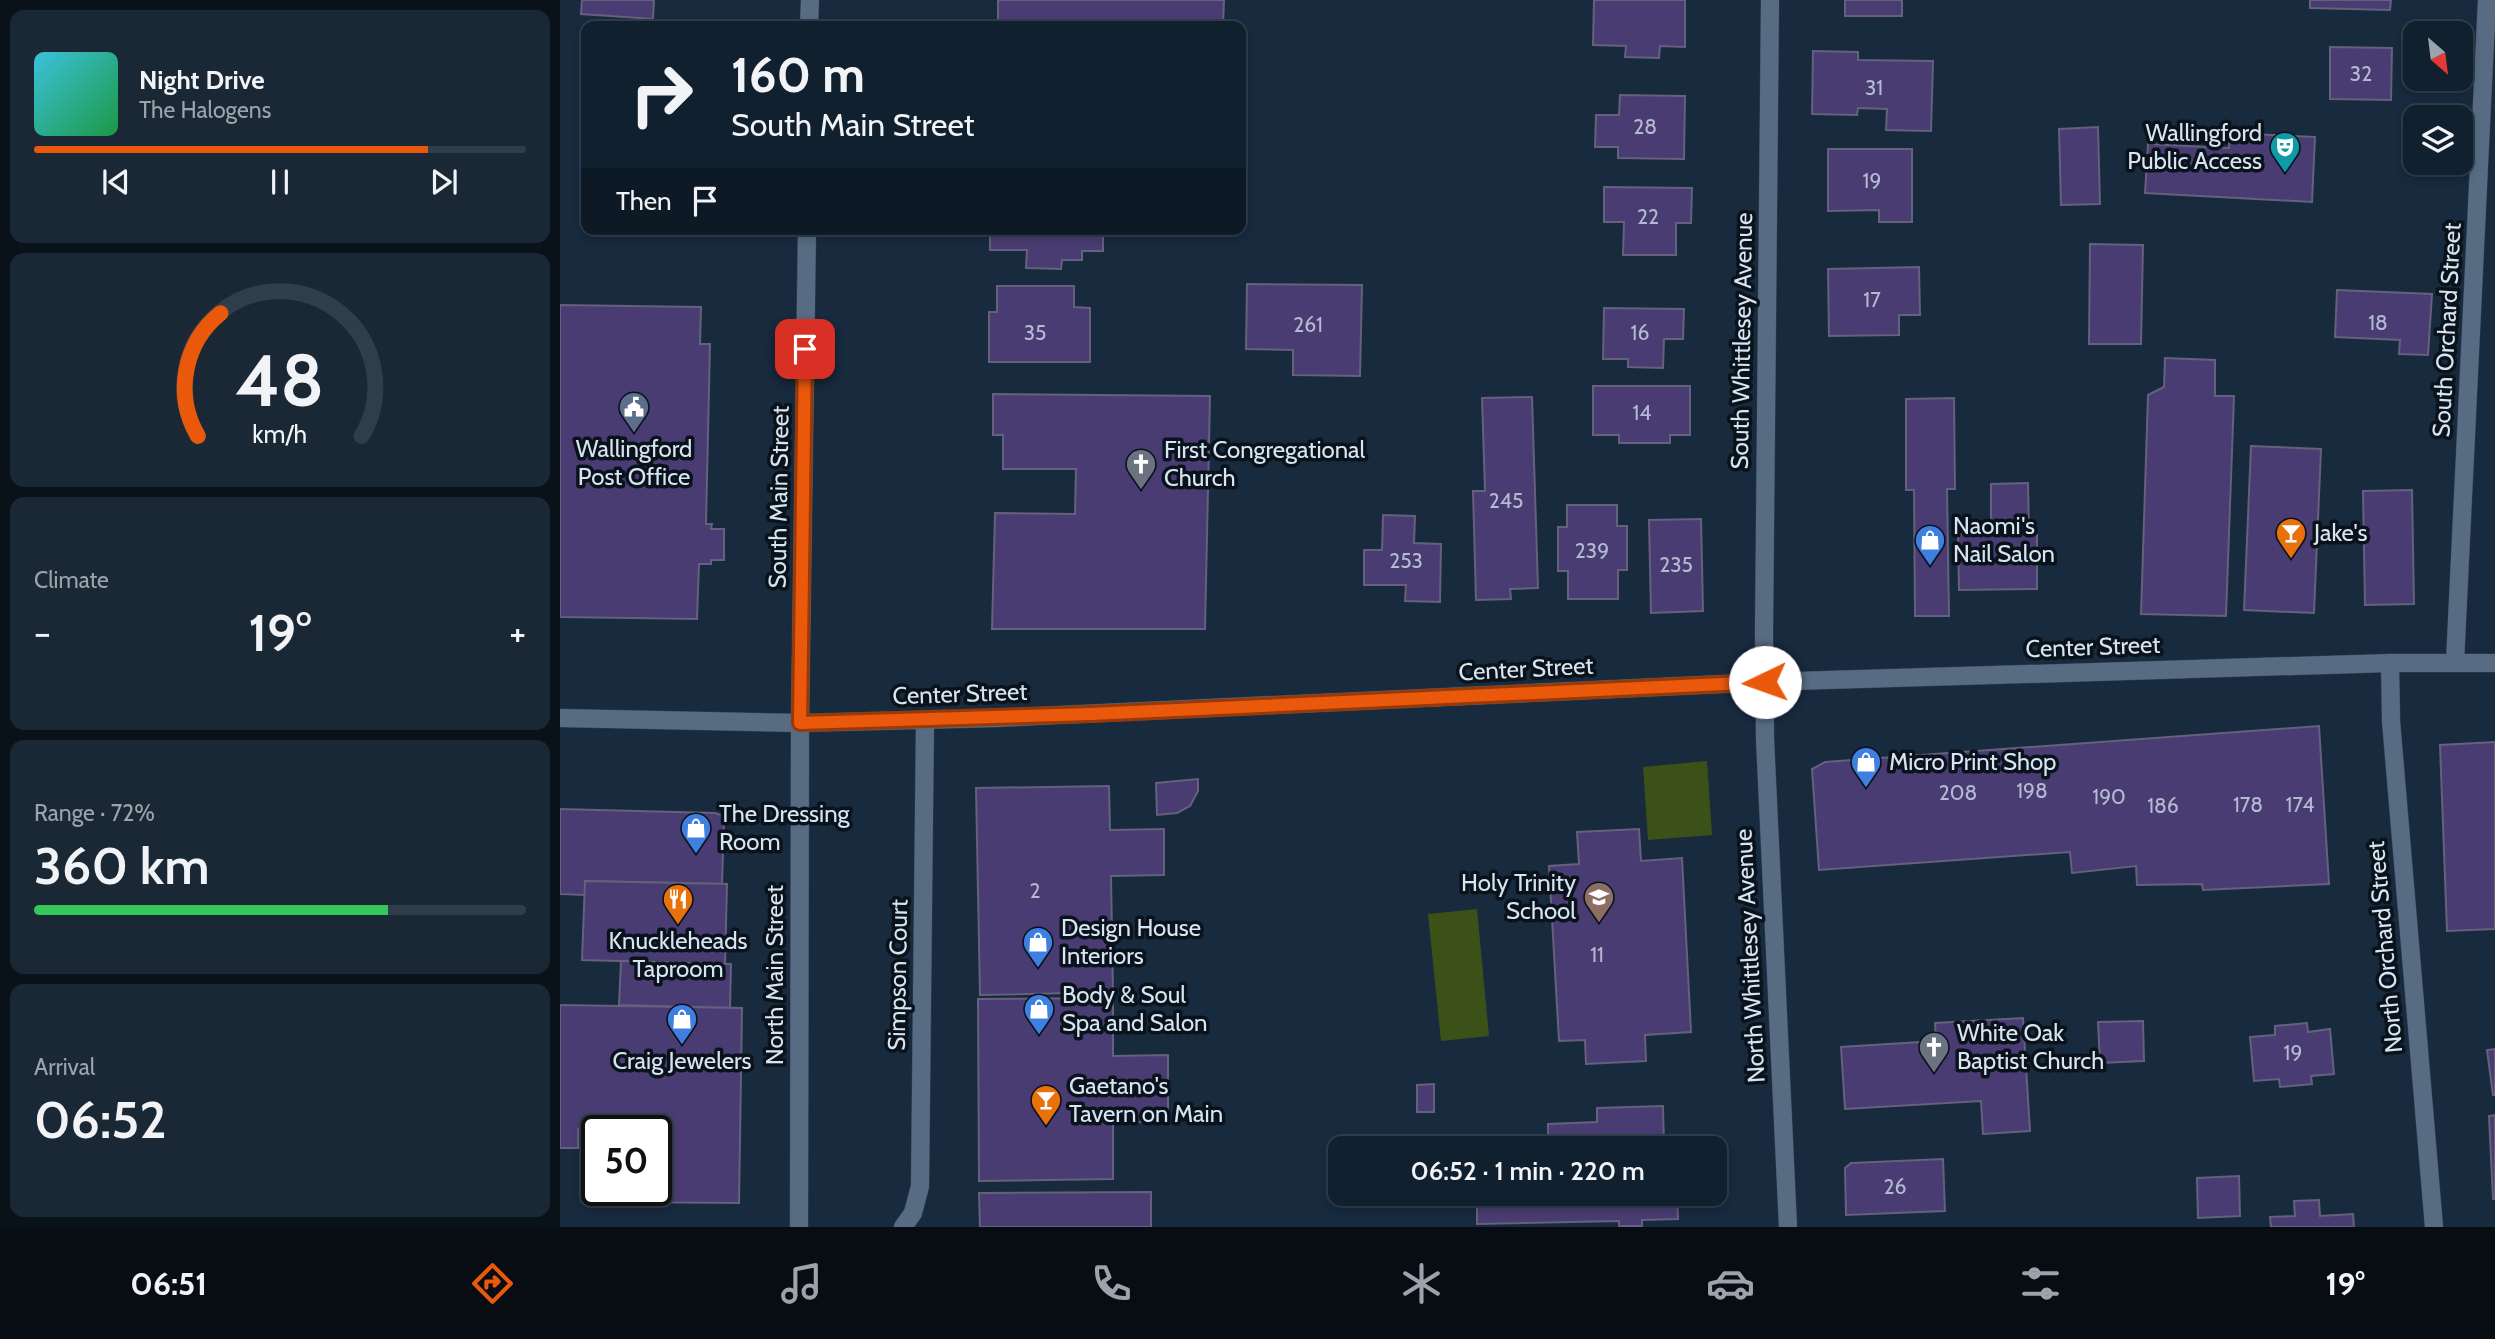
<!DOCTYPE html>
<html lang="en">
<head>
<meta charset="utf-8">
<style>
  :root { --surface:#11202e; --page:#1a2836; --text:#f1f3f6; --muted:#9ca3aa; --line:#303e4a; --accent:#ea580c }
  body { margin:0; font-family:Cabin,sans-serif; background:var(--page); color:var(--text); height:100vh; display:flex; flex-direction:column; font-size:26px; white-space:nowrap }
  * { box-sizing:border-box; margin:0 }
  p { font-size:23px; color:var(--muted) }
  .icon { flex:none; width:38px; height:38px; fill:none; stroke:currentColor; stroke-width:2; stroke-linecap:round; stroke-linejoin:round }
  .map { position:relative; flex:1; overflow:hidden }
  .side { display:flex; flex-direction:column; gap:10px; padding:10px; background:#091219; width:560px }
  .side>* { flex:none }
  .hud { position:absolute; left:21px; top:21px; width:665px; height:214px; border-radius:14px; box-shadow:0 4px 10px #0003,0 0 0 2px var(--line); background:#11202e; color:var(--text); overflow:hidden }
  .needle { width:46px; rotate:152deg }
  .controls { position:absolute; left:1843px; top:21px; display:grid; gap:14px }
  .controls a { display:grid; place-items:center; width:70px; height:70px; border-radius:14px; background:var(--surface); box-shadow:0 4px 10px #0003,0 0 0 2px var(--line); font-size:35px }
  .speed { position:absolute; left:21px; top:1115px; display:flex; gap:14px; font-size:35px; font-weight:700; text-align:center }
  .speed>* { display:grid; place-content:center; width:91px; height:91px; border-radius:50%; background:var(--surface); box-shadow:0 4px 10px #0003,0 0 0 2px var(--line); line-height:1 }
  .speed .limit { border:4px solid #111; border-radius:10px; background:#fff; color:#111 }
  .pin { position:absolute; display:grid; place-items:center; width:60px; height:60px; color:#fff; margin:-30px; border-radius:14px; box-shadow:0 4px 10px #0006 }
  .me { position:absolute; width:77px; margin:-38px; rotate:267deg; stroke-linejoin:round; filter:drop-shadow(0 0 5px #0008) }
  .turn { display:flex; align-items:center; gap:24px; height:147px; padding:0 35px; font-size:32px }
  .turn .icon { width:91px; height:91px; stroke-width:2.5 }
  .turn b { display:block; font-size:49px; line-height:60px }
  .then { display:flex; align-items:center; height:66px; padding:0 35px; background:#0003; gap:14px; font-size:26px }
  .big { font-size:52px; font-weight:600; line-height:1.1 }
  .side .widget { flex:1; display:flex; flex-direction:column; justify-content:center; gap:10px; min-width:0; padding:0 24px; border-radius:14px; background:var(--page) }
  .side .dial { align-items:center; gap:0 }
  .dial svg { height:182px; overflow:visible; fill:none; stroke:var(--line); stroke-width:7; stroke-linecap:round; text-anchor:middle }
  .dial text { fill:var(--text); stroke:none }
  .song { display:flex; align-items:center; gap:21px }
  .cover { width:84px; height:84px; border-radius:10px; background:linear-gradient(135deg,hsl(190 70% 55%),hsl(140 70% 35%)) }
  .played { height:7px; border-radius:4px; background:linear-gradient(90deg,var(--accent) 80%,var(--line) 80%) }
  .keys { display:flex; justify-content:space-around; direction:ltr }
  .heat { display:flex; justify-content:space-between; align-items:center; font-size:38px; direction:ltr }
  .charge { height:10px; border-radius:5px; background:linear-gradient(90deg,#34c759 72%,var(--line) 0) }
  .trip { position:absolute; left:768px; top:1136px; width:399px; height:70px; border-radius:14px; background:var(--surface); box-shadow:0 4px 10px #0003,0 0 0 2px var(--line); font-weight:600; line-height:70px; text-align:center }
  .dock { display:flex; height:112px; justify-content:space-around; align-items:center; background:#070d12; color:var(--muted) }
  .dock .icon { width:49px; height:49px }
  .dock .on { color:var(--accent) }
  .dock b { font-size:32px; color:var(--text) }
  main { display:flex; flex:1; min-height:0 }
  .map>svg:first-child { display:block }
</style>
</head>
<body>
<main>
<section class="side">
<div class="widget">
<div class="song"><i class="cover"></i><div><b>Night Drive</b><p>The Halogens</p></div></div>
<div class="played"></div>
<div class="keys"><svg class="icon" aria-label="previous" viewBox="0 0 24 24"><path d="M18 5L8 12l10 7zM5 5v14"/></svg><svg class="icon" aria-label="pause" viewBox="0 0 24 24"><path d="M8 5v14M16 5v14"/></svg><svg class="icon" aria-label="next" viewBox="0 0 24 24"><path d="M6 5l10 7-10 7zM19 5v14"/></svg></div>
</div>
<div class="widget dial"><svg viewBox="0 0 100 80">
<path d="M14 69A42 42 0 1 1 86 69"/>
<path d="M14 69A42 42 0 0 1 24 15" stroke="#ea580c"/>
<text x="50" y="56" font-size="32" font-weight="700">48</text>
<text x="50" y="72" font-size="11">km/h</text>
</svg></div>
<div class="widget"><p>Climate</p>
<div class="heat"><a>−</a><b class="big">19°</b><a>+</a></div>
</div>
<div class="widget"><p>Range · 72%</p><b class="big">360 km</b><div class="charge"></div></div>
<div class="widget"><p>Arrival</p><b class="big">06:52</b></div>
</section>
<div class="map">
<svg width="1935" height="1227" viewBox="0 0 1935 1227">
  <rect width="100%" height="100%" fill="#172a3e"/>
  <!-- green -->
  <g fill="#3c5118">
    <path d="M 1147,761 L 1152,835 L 1088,840 L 1083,767 Z"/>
    <path d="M 917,909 L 929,1036 L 881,1041 L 868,914 Z"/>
  </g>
  <!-- building -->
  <g fill="#493c72" stroke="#65607c" stroke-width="2">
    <path d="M 22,0 L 94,0 L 93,19 L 21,14 Z"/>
    <path d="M 438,0 L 664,0 L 663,26 L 438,26 Z"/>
    <path d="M 1034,0 L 1125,0 L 1125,47 L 1100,46 L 1099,58 L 1065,57 L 1066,46 L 1033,45 Z"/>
    <rect x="1285" y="0" width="57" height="16"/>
    <path d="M 1750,0 L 1831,0 L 1830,10 L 1750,8 Z"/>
    <path d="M 1770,47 L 1832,48 L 1831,100 L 1770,99 Z"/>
    <path d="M 1253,51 L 1298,52 L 1298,60 L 1373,61 L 1371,131 L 1326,130 L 1327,109 L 1298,108 L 1297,115 L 1252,114 Z"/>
    <path d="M 1060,95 L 1125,96 L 1124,159 L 1058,158 L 1058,147 L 1035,147 L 1036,115 L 1059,115 Z"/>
    <path d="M 1538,127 L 1540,204 L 1501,205 L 1499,129 Z"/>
    <path d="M 1670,133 L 1755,137 L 1752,202 L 1585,193 L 1588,144 L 1669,148 Z"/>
    <path d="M 1268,149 L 1352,149 L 1352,222 L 1319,222 L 1319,210 L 1268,211 Z"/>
    <path d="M 1044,187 L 1132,188 L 1131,223 L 1116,223 L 1116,255 L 1063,255 L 1064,222 L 1044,222 Z"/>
    <path d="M 430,229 L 549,229 L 543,229 L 543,251 L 522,251 L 522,260 L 502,260 L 501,269 L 466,268 L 467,250 L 430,250 Z"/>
    <path d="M 1530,244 L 1583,245 L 1581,344 L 1529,344 Z"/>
    <path d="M 1359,267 L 1360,315 L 1339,315 L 1339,335 L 1269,336 L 1268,269 Z"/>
    <path d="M 687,284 L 802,285 L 800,376 L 733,375 L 733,350 L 686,349 Z"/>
    <path d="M 437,286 L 514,286 L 514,307 L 530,308 L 530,362 L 429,362 L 429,312 L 437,312 Z"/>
    <path d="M 1777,290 L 1872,294 L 1868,355 L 1839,354 L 1840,340 L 1775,337 Z"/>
    <path d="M 0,305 L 141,307 L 140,344 L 150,344 L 146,524 L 152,524 L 151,529 L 164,529 L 164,560 L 151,560 L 151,564 L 139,564 L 137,619 L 0,617 Z"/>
    <path d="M 1044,308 L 1124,309 L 1123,339 L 1104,339 L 1103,368 L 1068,367 L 1068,359 L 1043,359 Z"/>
    <path d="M 1605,358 L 1655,360 L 1655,396 L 1674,396 L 1666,616 L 1581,614 L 1588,395 L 1604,387 Z"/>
    <path d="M 1033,386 L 1130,386 L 1130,435 L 1110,435 L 1110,443 L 1059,443 L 1059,435 L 1033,435 Z"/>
    <path d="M 433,394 L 650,396 L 645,629 L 432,629 L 435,513 L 515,514 L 516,469 L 443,469 L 443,435 L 433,435 Z"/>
    <path d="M 972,397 L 978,588 L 950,589 L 951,599 L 916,600 L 913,491 L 925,491 L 922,398 Z"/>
    <path d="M 1394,398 L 1395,489 L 1387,489 L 1389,616 L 1355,616 L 1354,490 L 1346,490 L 1346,399 Z"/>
    <path d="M 1691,446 L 1761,449 L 1754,613 L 1684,610 Z"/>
    <path d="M 1468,483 L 1469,534 L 1477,535 L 1477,589 L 1399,590 L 1398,534 L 1431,534 L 1431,484 Z"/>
    <path d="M 1852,490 L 1854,604 L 1805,605 L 1803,491 Z"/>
    <path d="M 1007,505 L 1057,505 L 1057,526 L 1067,526 L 1067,570 L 1058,570 L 1058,599 L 1008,599 L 1008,571 L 998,571 L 998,527 L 1007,527 Z"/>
    <path d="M 823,515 L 855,516 L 854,543 L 881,544 L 880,602 L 845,601 L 846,585 L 804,585 L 804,550 L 822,550 Z"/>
    <path d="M 1141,519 L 1143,611 L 1091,613 L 1089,520 Z"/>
    <path d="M 1759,726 L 1769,884 L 1643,890 L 1642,884 L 1577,885 L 1576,866 L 1512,873 L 1510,852 L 1259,870 L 1252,769 L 1265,762 Z"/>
    <path d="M 1935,742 L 1935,929 L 1887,931 L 1880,745 Z"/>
    <path d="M 638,779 L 638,791 L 630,806 L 617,813 L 597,815 L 596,783 Z"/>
    <path d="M 549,786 L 550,830 L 604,829 L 604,875 L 551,876 L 553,992 L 420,995 L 416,788 Z"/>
    <path d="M 0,809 L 155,813 L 161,815 L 164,822 L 162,884 L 25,881 L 25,895 L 0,894 Z"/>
    <path d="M 1079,829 L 1081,861 L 1122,858 L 1131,1032 L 1085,1035 L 1086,1061 L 1026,1064 L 1025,1040 L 999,1041 L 989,866 L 1019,864 L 1017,832 Z"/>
    <path d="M 25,881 L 167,884 L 165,964 L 22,960 Z"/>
    <path d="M 61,961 L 171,964 L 170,1008 L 59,1005 Z"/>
    <path d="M 553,998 L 553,1056 L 608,1055 L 608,1122 L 553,1122 L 553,1179 L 419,1181 L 418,999 Z"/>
    <path d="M 0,1005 L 182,1008 L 179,1203 L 54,1202 L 54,1190 L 96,1190 L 96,1130 L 18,1129 L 18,1148 L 0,1148 Z"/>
    <path d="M 1463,1018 L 1470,1131 L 1423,1134 L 1421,1101 L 1285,1109 L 1281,1047 L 1376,1041 L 1375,1023 Z"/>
    <path d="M 1583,1021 L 1584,1061 L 1540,1063 L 1538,1022 Z"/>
    <path d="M 1747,1023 L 1748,1032 L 1770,1029 L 1774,1074 L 1751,1076 L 1752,1084 L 1720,1087 L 1719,1079 L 1694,1081 L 1690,1037 L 1715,1035 L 1715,1026 Z"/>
    <path d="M 1935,1049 L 1935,1095 L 1933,1095 L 1927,1050 Z"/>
    <path d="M 874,1084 L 874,1112 L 857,1112 L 857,1085 Z"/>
    <path d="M 1103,1106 L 1104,1145 L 1116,1145 L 1116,1148 L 988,1148 L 988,1124 L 1037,1122 L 1037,1108 Z"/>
    <path d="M 1935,1115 L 1935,1199 L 1933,1199 L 1929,1116 Z"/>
    <rect x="916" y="1138" width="22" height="10"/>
    <path d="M 1383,1159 L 1385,1211 L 1286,1215 L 1285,1168 L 1291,1163 Z"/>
    <path d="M 1679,1176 L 1680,1216 L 1638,1218 L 1637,1178 Z"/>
    <path d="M 591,1192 L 591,1227 L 420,1227 L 419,1193 Z"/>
    <path d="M 917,1194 L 1117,1194 L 1118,1219 L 1082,1220 L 1082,1226 L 1059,1226 L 1059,1221 L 917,1224 Z"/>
    <path d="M 1759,1200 L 1760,1216 L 1793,1214 L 1794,1227 L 1711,1227 L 1710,1217 L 1735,1216 L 1734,1201 Z"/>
  </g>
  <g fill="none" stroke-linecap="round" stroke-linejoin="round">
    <!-- street casing -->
    <g stroke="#354455" stroke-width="19">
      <g id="street">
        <path d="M 1210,0 L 1204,632 L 1205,739 L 1228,1227"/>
        <path d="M 249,26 L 250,0"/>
        <path d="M 1895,662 L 1927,0"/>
        <path d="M 1830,663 L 1831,721 L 1874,1227"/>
        <path d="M 240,723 L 247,229"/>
        <path d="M 343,1227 L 353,1213 L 360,1186 L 365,720"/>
      </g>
    </g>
    <!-- secondary casing -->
    <g stroke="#354455" stroke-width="19">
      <g id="secondary">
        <path d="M 0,718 L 240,723 L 437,718 L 1205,682 L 1830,663 L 1935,663"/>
        <path d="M 239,1227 L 240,723"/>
      </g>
    </g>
    <!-- street -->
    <use href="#street" stroke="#576c83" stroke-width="18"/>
    <!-- secondary -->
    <use href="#secondary" stroke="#576c83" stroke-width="18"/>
  </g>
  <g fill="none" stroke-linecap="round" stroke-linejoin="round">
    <!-- route casing -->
    <g stroke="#983908" stroke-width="18">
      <path id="route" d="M 245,349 L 240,723 L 531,714 L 1205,682"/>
    </g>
    <!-- route -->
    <use href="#route" stroke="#ea580c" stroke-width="12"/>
  </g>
  <!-- icons -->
  <defs>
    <g id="theatre-pin" transform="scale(1.575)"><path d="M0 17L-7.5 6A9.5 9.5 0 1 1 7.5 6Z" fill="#0f9aa8" stroke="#0a121b"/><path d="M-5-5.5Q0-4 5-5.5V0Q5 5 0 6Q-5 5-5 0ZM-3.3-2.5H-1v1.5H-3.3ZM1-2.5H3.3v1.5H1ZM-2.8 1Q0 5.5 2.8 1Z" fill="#fff"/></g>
    <g id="civic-pin" transform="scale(1.575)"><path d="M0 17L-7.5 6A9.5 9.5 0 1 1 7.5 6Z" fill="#5c6f8a" stroke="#0a121b"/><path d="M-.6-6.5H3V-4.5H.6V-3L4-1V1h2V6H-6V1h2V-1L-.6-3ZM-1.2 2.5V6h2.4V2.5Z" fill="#fff"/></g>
    <g id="church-pin" transform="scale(1.575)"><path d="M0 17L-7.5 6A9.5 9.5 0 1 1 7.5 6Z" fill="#6b7280" stroke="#0a121b"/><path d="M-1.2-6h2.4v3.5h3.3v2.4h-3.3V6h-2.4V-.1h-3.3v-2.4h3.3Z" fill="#fff"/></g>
    <g id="bar-pin" transform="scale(1.575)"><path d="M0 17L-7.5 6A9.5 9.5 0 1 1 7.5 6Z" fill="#e8710a" stroke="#0a121b"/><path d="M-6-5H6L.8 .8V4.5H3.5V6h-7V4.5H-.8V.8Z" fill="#fff"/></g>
    <g id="shop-pin" transform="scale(1.575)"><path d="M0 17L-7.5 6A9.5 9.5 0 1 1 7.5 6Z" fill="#3f7fe0" stroke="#0a121b"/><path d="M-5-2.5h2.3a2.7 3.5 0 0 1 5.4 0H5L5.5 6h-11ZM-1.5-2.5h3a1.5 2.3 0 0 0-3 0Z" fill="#fff"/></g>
    <g id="school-pin" transform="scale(1.575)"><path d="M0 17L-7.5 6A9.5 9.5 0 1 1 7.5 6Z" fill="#8d6e63" stroke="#0a121b"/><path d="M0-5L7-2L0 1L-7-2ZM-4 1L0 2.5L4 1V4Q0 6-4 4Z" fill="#fff"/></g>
    <g id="restaurant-pin" transform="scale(1.575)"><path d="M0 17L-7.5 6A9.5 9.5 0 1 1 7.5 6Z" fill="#e8710a" stroke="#0a121b"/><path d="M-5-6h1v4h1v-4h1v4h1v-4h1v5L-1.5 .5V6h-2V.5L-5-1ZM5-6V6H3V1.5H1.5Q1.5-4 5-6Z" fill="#fff"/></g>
  </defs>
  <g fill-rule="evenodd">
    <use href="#theatre-pin" x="1725" y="147"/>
    <use href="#civic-pin" x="74" y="407"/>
    <use href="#church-pin" x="581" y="464"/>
    <use href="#bar-pin" x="1731" y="533"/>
    <use href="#shop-pin" x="1370" y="540"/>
    <use href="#shop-pin" x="1306" y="762"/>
    <use href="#shop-pin" x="136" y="828"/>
    <use href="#school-pin" x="1039" y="897"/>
    <use href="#restaurant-pin" x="118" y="899"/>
    <use href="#shop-pin" x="478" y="942"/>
    <use href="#shop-pin" x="479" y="1009"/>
    <use href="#shop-pin" x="122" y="1019"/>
    <use href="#church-pin" x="1374" y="1047"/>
    <use href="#bar-pin" x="486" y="1100"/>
  </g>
  <g text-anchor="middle" stroke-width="7" stroke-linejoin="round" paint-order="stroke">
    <!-- number labels -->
    <g font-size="21" fill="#b4bad1">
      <text x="1801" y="81">32</text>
      <text x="1314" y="95">31</text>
      <text x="1085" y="134">28</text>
      <text x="1312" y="188">19</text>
      <text x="1088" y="224">22</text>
      <text x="1312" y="307">17</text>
      <text x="1818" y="330">18</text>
      <text x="748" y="332">261</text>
      <text x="475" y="340">35</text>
      <text x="1080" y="340">16</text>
      <text x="1082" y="420">14</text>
      <text x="946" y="508">245</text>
      <text x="1032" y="558">239</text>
      <text x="846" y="568">253</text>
      <text x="1116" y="572">235</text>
      <text x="1472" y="798">198</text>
      <text x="1398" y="800">208</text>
      <text x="1549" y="804">190</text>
      <text x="1688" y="812">178</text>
      <text x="1740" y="812">174</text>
      <text x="1603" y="813">186</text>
      <text x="475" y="898">2</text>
      <text x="1037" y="962">11</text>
      <text x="1733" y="1060">19</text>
      <text x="1335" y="1194">26</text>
    </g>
    <!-- poi labels -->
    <g font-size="24" fill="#d7e4f1" stroke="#0a121b" text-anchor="start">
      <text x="1702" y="141" text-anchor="end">Wallingford<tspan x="1702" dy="28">Public Access</tspan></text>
      <text x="74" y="457" text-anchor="middle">Wallingford<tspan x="74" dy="28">Post Office</tspan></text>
      <text x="604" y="458">First Congregational<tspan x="604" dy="28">Church</tspan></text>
      <text x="1393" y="534">Naomi's<tspan x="1393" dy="28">Nail Salon</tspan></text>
      <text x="1754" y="541">Jake's</text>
      <text x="1329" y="770">Micro Print Shop</text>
      <text x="159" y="822">The Dressing<tspan x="159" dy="28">Room</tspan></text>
      <text x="1016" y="891" text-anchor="end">Holy Trinity<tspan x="1016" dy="28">School</tspan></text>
      <text x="501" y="936">Design House<tspan x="501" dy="28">Interiors</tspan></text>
      <text x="118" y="949" text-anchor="middle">Knuckleheads<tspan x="118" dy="28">Taproom</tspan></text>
      <text x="502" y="1003">Body &amp; Soul<tspan x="502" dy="28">Spa and Salon</tspan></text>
      <text x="1397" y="1041">White Oak<tspan x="1397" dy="28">Baptist Church</tspan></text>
      <text x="122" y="1069" text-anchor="middle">Craig Jewelers</text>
      <text x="509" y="1094">Gaetano's<tspan x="509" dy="28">Tavern on Main</tspan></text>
    </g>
    <!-- street labels -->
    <g font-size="24" fill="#d7e4f1" stroke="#0a121b">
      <text transform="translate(1887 330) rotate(-87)" y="8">South Orchard Street</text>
      <text transform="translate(1182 341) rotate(-89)" y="8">South Whittlesey Avenue</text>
      <text transform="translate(219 497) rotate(-89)" y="8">South Main Street</text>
      <text transform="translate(1533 647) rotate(-2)" y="8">Center Street</text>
      <text transform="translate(966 669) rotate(-3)" y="8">Center Street</text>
      <text transform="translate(400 694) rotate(-2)" y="8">Center Street</text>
      <text transform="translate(1825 947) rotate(-95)" y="8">North Orchard Street</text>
      <text transform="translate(1190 956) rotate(-93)" y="8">North Whittlesey Avenue</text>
      <text transform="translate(215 975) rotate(-90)" y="8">North Main Street</text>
      <text transform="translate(338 975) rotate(-89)" y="8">Simpson Court</text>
    </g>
  </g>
</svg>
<div class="controls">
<a><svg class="needle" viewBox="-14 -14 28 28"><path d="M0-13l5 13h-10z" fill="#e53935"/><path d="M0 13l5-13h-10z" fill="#9ca3aa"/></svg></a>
<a><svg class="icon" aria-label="layers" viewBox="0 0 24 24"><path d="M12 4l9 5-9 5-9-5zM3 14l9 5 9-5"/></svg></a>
</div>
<div class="speed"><div class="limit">50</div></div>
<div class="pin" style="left:245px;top:349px;background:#d93025"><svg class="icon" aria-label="arrive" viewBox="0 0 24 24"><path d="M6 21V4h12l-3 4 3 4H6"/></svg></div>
<svg class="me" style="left:1205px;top:682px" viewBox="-20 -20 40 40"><circle r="19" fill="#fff"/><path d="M0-13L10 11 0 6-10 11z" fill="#ea580c"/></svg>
<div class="trip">06:52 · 1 min · 220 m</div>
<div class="hud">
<div class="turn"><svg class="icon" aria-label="right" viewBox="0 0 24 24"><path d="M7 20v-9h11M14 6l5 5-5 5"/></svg><div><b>160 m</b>South Main Street</div></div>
<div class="then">Then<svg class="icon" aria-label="arrive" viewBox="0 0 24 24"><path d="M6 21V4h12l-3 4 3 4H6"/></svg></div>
</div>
</div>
</main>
<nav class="dock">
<b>06:51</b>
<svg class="icon on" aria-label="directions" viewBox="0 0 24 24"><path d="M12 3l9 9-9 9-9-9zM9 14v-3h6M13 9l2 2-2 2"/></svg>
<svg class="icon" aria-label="music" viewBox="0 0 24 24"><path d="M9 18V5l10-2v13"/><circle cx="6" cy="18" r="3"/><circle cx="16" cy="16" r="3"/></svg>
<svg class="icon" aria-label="phone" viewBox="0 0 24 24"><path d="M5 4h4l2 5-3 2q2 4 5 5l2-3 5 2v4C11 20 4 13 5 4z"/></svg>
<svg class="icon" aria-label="climate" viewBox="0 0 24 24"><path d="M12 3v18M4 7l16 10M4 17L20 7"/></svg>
<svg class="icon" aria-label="car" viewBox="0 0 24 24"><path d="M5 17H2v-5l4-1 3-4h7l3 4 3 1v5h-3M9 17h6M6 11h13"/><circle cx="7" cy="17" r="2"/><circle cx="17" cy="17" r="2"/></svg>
<svg class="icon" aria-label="filters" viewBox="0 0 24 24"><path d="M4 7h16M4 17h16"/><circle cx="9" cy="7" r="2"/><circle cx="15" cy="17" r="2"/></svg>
<b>19°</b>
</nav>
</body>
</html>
